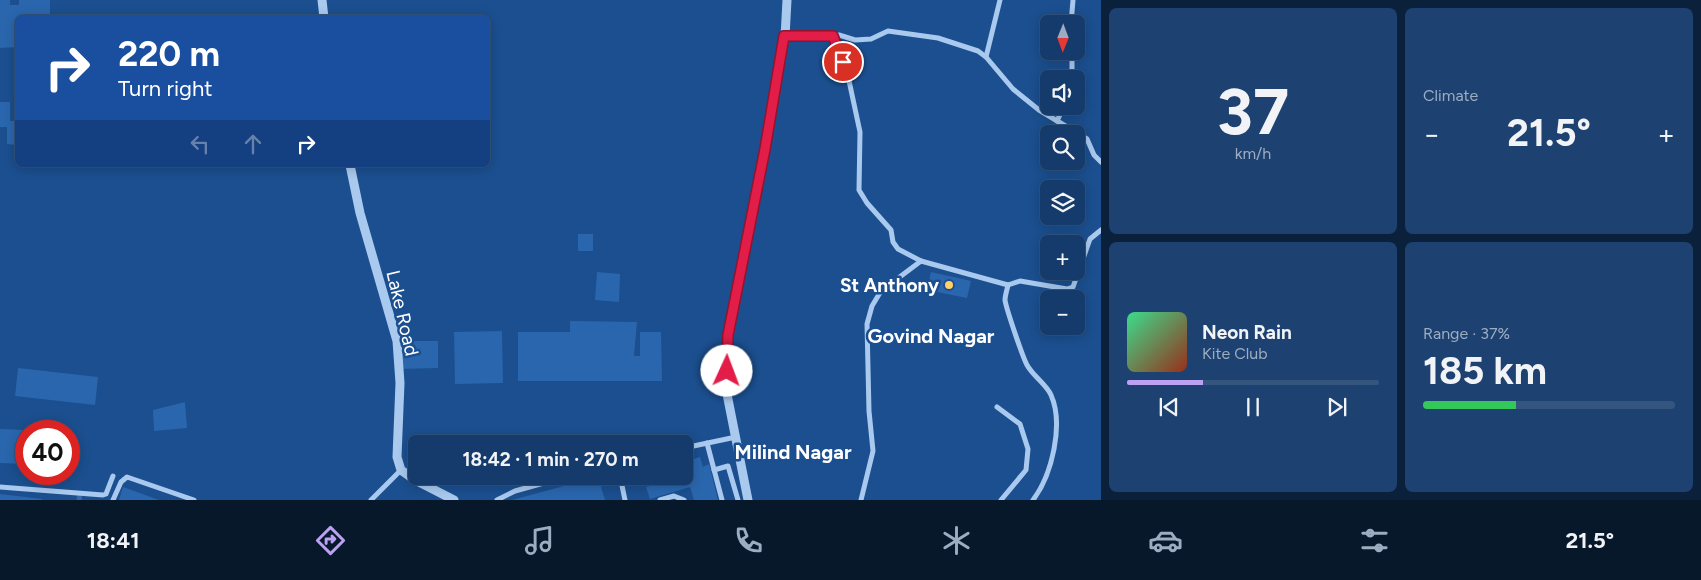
<!DOCTYPE html>
<html lang="en">
<head>
<meta charset="utf-8">
<style>
  :root { --surface:#143b6b; --page:#1d4271; --text:#f1f3f6; --muted:#9dadc1; --line:#33557e; --accent:#bca0f2 }
  body { margin:0; font-family:Figtree,sans-serif; background:var(--page); color:var(--text); height:100vh; display:flex; flex-direction:column; font-size:19px; white-space:nowrap }
  * { box-sizing:border-box; margin:0 }
  p { font-size:16px; color:var(--muted) }
  .icon { flex:none; width:28px; height:28px; fill:none; stroke:currentColor; stroke-width:2; stroke-linecap:round; stroke-linejoin:round }
  .map { position:relative; flex:1; overflow:hidden }
  .drawer { display:flex; flex-direction:column; gap:8px; padding:8px; background:#0b203b; width:600px }
  .drawer>* { flex:none }
  .hud { position:absolute; left:15px; top:15px; width:475px; height:152px; border-radius:8px; box-shadow:0 2px 12px #0003,0 0 0 1px var(--line); background:#1a4fa0; color:#fff; overflow:hidden }
  .needle { width:32px; rotate:181deg }
  .tools { position:absolute; left:1040px; top:15px; display:grid; gap:10px }
  .tools a { display:grid; place-items:center; width:45px; height:45px; border-radius:8px; background:var(--surface); box-shadow:0 2px 12px #0003,0 0 0 1px var(--line); font-size:25px }
  .speed { position:absolute; left:15px; top:420px; display:flex; gap:10px; font-size:25px; font-weight:700; text-align:center }
  .speed>* { display:grid; place-content:center; width:65px; height:65px; border-radius:50%; background:var(--surface); box-shadow:0 2px 12px #0003,0 0 0 1px var(--line); line-height:1 }
  .speed .limit { border:8px solid #d22; background:#fff; color:#111 }
  .pin { position:absolute; display:grid; place-items:center; width:42px; height:42px; color:#fff; margin:-21px; border:2px solid #fff; border-radius:50%; box-shadow:0 1px 5px #0007 }
  .me { position:absolute; width:55px; margin:-28px; rotate:2deg; stroke-linejoin:round; filter:drop-shadow(0 0 4px #0008) }
  .turn { display:flex; align-items:center; gap:18px; height:105px; padding:0 20px; font-size:22px }
  .turn .icon { width:65px; height:65px; stroke-width:2.5 }
  .turn b { display:block; font-size:35px; line-height:42px }
  .lanes { display:flex; align-items:center; height:48px; padding:0 20px; background:#0003; justify-content:center; gap:25px; direction:ltr }
  .lanes .off { opacity:.35 }
  .big { font-size:38px; font-weight:700; line-height:1.1 }
  .drawer .widget { flex:1; display:flex; flex-direction:column; justify-content:center; gap:8px; min-width:0; padding:0 18px; border-radius:8px; background:var(--page) }
  .drawer .dial { align-items:center; gap:0 }
  .dial b { font-size:65px; line-height:1 }
  .song { display:flex; align-items:center; gap:15px }
  .cover { width:60px; height:60px; border-radius:8px; background:linear-gradient(135deg,hsl(150 70% 55%),hsl(10 70% 35%)) }
  .played { height:5px; border-radius:2px; background:linear-gradient(90deg,var(--accent) 30%,var(--line) 30%) }
  .keys { display:flex; justify-content:space-around; direction:ltr }
  .heat { display:flex; justify-content:space-between; align-items:center; font-size:28px; direction:ltr }
  .charge { height:8px; border-radius:4px; background:linear-gradient(90deg,#34c759 37%,var(--line) 0) }
  .drawer .tiles { flex:1; display:grid; gap:8px; grid-template-columns:repeat(2,1fr) }
  .trip { position:absolute; left:408px; top:435px; width:285px; height:50px; border-radius:8px; background:var(--surface); box-shadow:0 2px 12px #0003,0 0 0 1px var(--line); font-weight:700; line-height:50px; text-align:center }
  .menu { display:flex; height:80px; justify-content:space-around; align-items:center; background:#08182b; color:var(--muted) }
  .menu .icon { width:35px; height:35px }
  .menu .active { color:var(--accent) }
  .menu b { font-size:22px; color:var(--text) }
  main { display:flex; flex:1; min-height:0 }
  .map>svg:first-child { display:block }
</style>
</head>
<body>
<main>
<div class="map">
<svg width="1101" height="500" viewBox="0 0 1101 500">
  <rect width="100%" height="100%" fill="#1b4f8f"/>
  <!-- building -->
  <g fill="#2a66ad">
    <path d="M 0,0 L 10,0 L 10,5 L 19,5 L 19,0 L 50,0 L 50,18 L 18,18 L 18,47 L 0,48 Z"/>
    <path d="M 0,102 L 10,102 L 10,121 L 18,121 L 18,145 L 7,144 L 7,127 L 0,127 Z"/>
    <rect x="578" y="234" width="15" height="17"/>
    <path d="M 597,272 L 620,274 L 619,302 L 595,300 Z"/>
    <path d="M 931,272 L 971,281 L 967,298 L 927,290 Z"/>
    <path d="M 570,321 L 637,322 L 634,356 L 640,356 L 640,332 L 661,332 L 662,381 L 518,381 L 518,332 L 570,332 Z"/>
    <path d="M 502,331 L 503,383 L 455,384 L 454,332 Z"/>
    <path d="M 402,341 L 438,341 L 438,368 L 402,369 Z"/>
    <path d="M 18,368 L 98,377 L 95,405 L 15,396 Z"/>
    <path d="M 185,402 L 187,428 L 154,431 L 153,410 Z"/>
    <path d="M 0,429 L 26,430 L 26,464 L 0,463 Z"/>
    <path d="M 700,457 L 703,467 L 709,464 L 718,500 L 694,500 L 690,487 L 650,499 L 646,487 L 654,485 L 649,476 L 684,476 L 684,462 Z"/>
    <path d="M 601,476 L 605,476 L 608,484 L 601,487 L 605,500 L 512,500 Z"/>
    <path d="M 123,487 L 159,500 L 119,500 Z"/>
    <path d="M 0,494 L 42,499 L 42,500 L 0,500 Z"/>
  </g>
  <g fill="none" stroke-linecap="round" stroke-linejoin="round">
    <!-- minor-tunnel -->
    <path stroke="#3d69a0" stroke-width="5" stroke-dasharray="5 2.5" stroke-linecap="butt" d="M 79,500 L 80,493"/>
    <!-- minor -->
    <g stroke="#a9c9ee" stroke-width="5">
      <path d="M 1071,24 L 1073,0"/>
      <path d="M 833,36 L 848,76 L 860,132 L 859,190 L 867,203 L 891,230 L 893,242 L 898,249 L 921,261"/>
      <path d="M 785,37 L 839,35 L 855,40 L 871,39 L 888,31 L 938,38 L 978,51 L 986,57 L 1013,89 L 1039,110 L 1087,139 L 1094,155 L 1101,162"/>
      <path d="M 1072,51 L 1072,79"/>
      <path d="M 986,57 L 1000,0"/>
      <path d="M 1057,121 L 1064,106"/>
      <path d="M 1008,285 C 1007,290 1005,296 1005,300 C 1006,308 1023,358 1027,365 C 1033,376 1046,384 1051,395 C 1064,424 1052,475 1033,500"/>
      <path d="M 1008,285 L 1020,281 L 1067,289 L 1073,287 L 1090,239 L 1101,230"/>
      <path d="M 997,407 L 1020,424 L 1028,449 L 1026,470 L 1001,500"/>
      <path d="M 707,443 L 722,500"/>
      <path d="M 684,448 L 736,437"/>
      <path d="M 714,470 L 728,466 L 738,500"/>
      <path d="M 620,476 L 625,500"/>
      <path d="M 0,487 L 103,495 L 106,494 L 113,476"/>
      <path d="M 113,500 L 121,482 L 127,477 L 194,500"/>
      <path d="M 371,500 L 401,470"/>
      <path d="M 497,500 L 515,491 L 569,476"/>
      <path d="M 660,500 L 674,496 L 684,500"/>
      <path d="M 861,500 L 873,451 L 869,411 L 867,324 L 872,306 L 881,291 L 921,261 L 1008,285"/>
    </g>
    <!-- tertiary -->
    <g stroke="#a9c9ee" stroke-width="9">
      <path d="M 322,0 L 324,18"/>
      <path d="M 350,165 L 360,213 L 397,341 L 400,383 L 397,457 L 401,470 L 415,480 L 454,500"/>
      <path d="M 748,500 L 726,389 L 729,335 L 765,149 L 785,37 L 787,0"/>
    </g>
  </g>
  <g fill="none" stroke-linecap="round" stroke-linejoin="round">
    <!-- route casing -->
    <g stroke="#92132f" stroke-width="12">
      <path id="route" d="M 727,371 L 728,335 L 765,149 L 784,36 L 833,36 L 843,62"/>
    </g>
    <!-- route -->
    <use href="#route" stroke="#e11d48" stroke-width="9"/>
  </g>
  <!-- markers -->
  <circle fill="#ffd166" stroke="#1b4f8f" stroke-width="2" cx="949" cy="285" r="5"/>
  <g text-anchor="middle" stroke-width="5" stroke-linejoin="round" paint-order="stroke">
    <!-- poi labels -->
    <g font-size="19" font-weight="bold" fill="#fff" stroke="#1b4f8f" text-anchor="end">
      <text x="939" y="292">St Anthony</text>
    </g>
    <!-- street labels -->
    <g font-size="19" fill="#fff" stroke="#1b4f8f">
      <text transform="translate(403 313) rotate(77)" y="7">Lake Road</text>
    </g>
    <!-- neighbourhood labels -->
    <g font-size="20" font-weight="bold" fill="#fff" stroke="#1b4f8f">
      <text x="931" y="343">Govind Nagar</text>
      <text x="793" y="459">Milind Nagar</text>
    </g>
  </g>
</svg>
<div class="tools">
<a><svg class="needle" viewBox="-14 -14 28 28"><path d="M0-13l5 13h-10z" fill="#e53935"/><path d="M0 13l5-13h-10z" fill="#9dadc1"/></svg></a>
<a><svg class="icon" aria-label="sound" viewBox="0 0 24 24"><path d="M4 9h4l5-4v14l-5-4H4zM17 9q2 3 0 6"/></svg></a>
<a><svg class="icon" aria-label="search" viewBox="0 0 24 24"><circle cx="10" cy="10" r="6"/><path d="M15 15l6 6"/></svg></a>
<a><svg class="icon" aria-label="layers" viewBox="0 0 24 24"><path d="M12 4l9 5-9 5-9-5zM3 14l9 5 9-5"/></svg></a>
<a>+</a>
<a>−</a>
</div>
<div class="speed"><div class="limit">40</div></div>
<div class="pin" style="left:843px;top:62px;background:#d93025"><svg class="icon" aria-label="arrive" viewBox="0 0 24 24"><path d="M6 21V4h12l-3 4 3 4H6"/></svg></div>
<svg class="me" style="left:727px;top:371px" viewBox="-20 -20 40 40"><circle r="19" fill="#fff"/><path d="M0-13L10 11 0 6-10 11z" fill="#e11d48"/></svg>
<div class="trip">18:42 · 1 min · 270 m</div>
<div class="hud">
<div class="turn"><svg class="icon" aria-label="right" viewBox="0 0 24 24"><path d="M7 20v-9h11M14 6l5 5-5 5"/></svg><div><b>220 m</b>Turn right</div></div>
<div class="lanes"><svg class="icon off" aria-label="left" viewBox="0 0 24 24"><path d="M17 20v-9H6M10 6l-5 5 5 5"/></svg><svg class="icon off" aria-label="ahead" viewBox="0 0 24 24"><path d="M12 20V5M6 11l6-6 6 6"/></svg><svg class="icon" aria-label="right" viewBox="0 0 24 24"><path d="M7 20v-9h11M14 6l5 5-5 5"/></svg></div>
</div>
</div>
<section class="drawer">
<div class="tiles">
<div class="widget dial"><b>37</b><p>km/h</p></div>
<div class="widget"><p>Climate</p>
<div class="heat"><a>−</a><b class="big">21.5°</b><a>+</a></div>
</div>
<div class="widget">
<div class="song"><i class="cover"></i><div><b>Neon Rain</b><p>Kite Club</p></div></div>
<div class="played"></div>
<div class="keys"><svg class="icon" aria-label="previous" viewBox="0 0 24 24"><path d="M18 5L8 12l10 7zM5 5v14"/></svg><svg class="icon" aria-label="pause" viewBox="0 0 24 24"><path d="M8 5v14M16 5v14"/></svg><svg class="icon" aria-label="next" viewBox="0 0 24 24"><path d="M6 5l10 7-10 7zM19 5v14"/></svg></div>
</div>
<div class="widget"><p>Range · 37%</p><b class="big">185 km</b><div class="charge"></div></div>
</div>
</section>
</main>
<nav class="menu">
<b>18:41</b>
<svg class="icon active" aria-label="directions" viewBox="0 0 24 24"><path d="M12 3l9 9-9 9-9-9zM9 14v-3h6M13 9l2 2-2 2"/></svg>
<svg class="icon" aria-label="music" viewBox="0 0 24 24"><path d="M9 18V5l10-2v13"/><circle cx="6" cy="18" r="3"/><circle cx="16" cy="16" r="3"/></svg>
<svg class="icon" aria-label="phone" viewBox="0 0 24 24"><path d="M5 4h4l2 5-3 2q2 4 5 5l2-3 5 2v4C11 20 4 13 5 4z"/></svg>
<svg class="icon" aria-label="climate" viewBox="0 0 24 24"><path d="M12 3v18M4 7l16 10M4 17L20 7"/></svg>
<svg class="icon" aria-label="car" viewBox="0 0 24 24"><path d="M5 17H2v-5l4-1 3-4h7l3 4 3 1v5h-3M9 17h6M6 11h13"/><circle cx="7" cy="17" r="2"/><circle cx="17" cy="17" r="2"/></svg>
<svg class="icon" aria-label="filters" viewBox="0 0 24 24"><path d="M4 7h16M4 17h16"/><circle cx="9" cy="7" r="2"/><circle cx="15" cy="17" r="2"/></svg>
<b>21.5°</b>
</nav>
</body>
</html>
